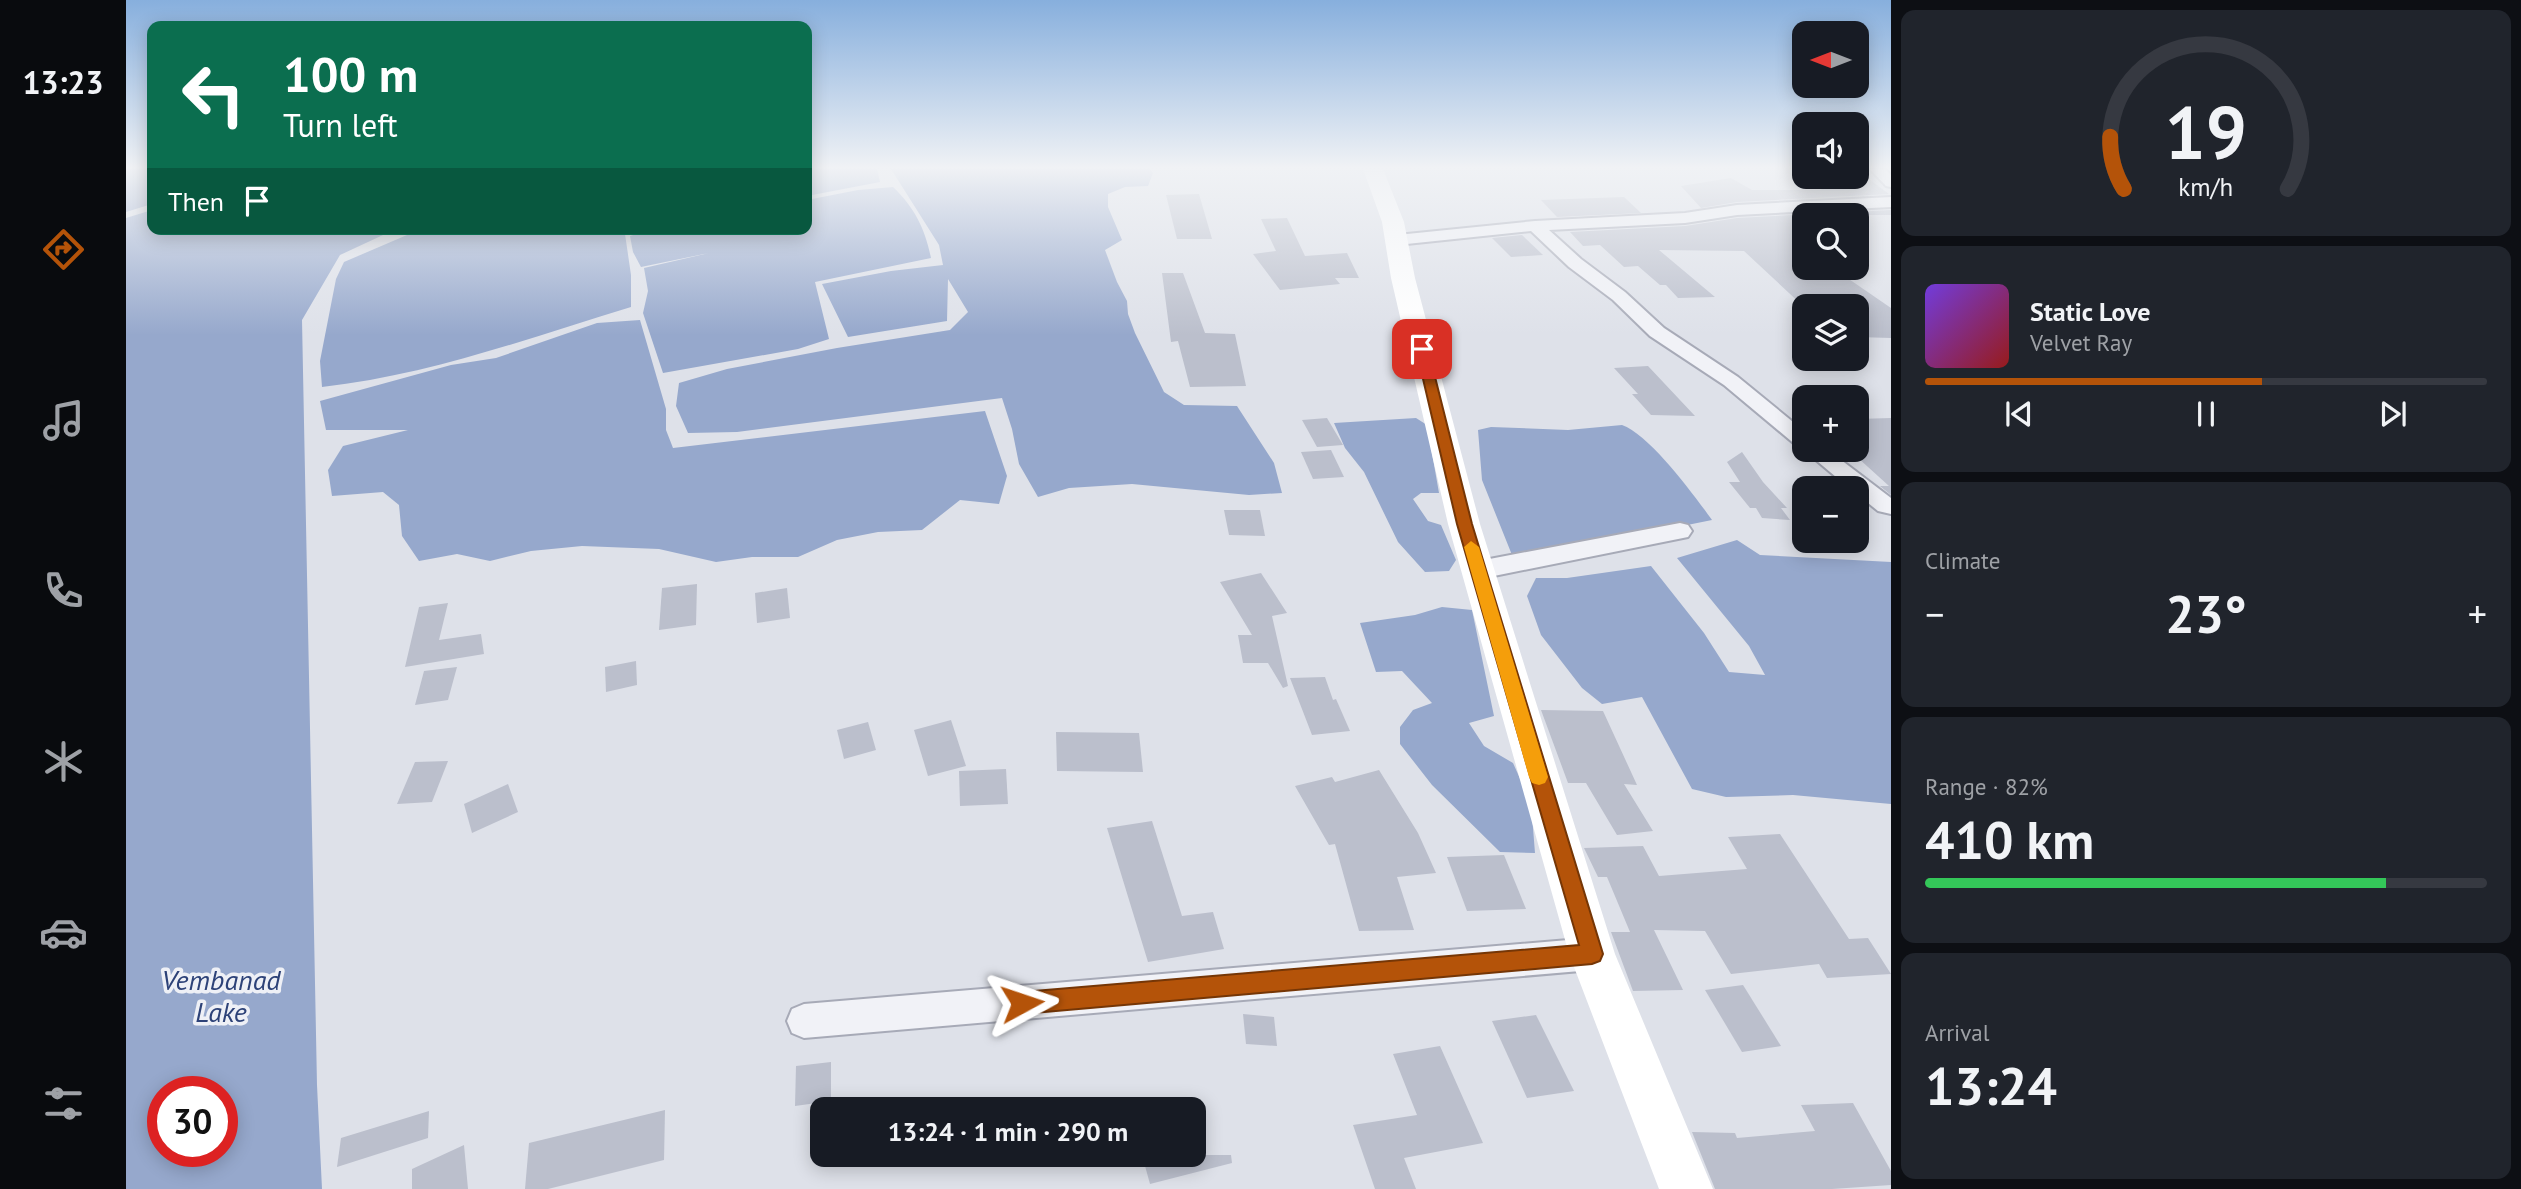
<!DOCTYPE html>
<html lang="en">
<head>
<meta charset="utf-8">
<style>
  :root { --surface:#171b24; --page:#20242c; --text:#f1f3f6; --muted:#9ea1a6; --line:#363941; --accent:#b45309 }
  body { margin:0; font-family:"PT Sans",sans-serif; background:var(--page); color:var(--text); height:100vh; display:flex; flex-direction:column; font-size:26px; white-space:nowrap }
  * { box-sizing:border-box; margin:0 }
  p { font-size:23px; color:var(--muted) }
  .icon { flex:none; width:38px; height:38px; fill:none; stroke:currentColor; stroke-width:2; stroke-linecap:round; stroke-linejoin:round }
  .map { position:relative; flex:1; overflow:hidden }
  .sheet { display:flex; flex-direction:column; gap:10px; padding:10px; background:#0d0f14; width:630px }
  .sheet>* { flex:none }
  .banner { position:absolute; left:21px; top:21px; width:665px; height:214px; border-radius:14px; box-shadow:0 4px 18px #0003; background:#0b6e4f; color:#fff; overflow:hidden }
  .needle { width:46px; rotate:270deg }
  .buttons { position:absolute; left:1666px; top:21px; display:grid; gap:14px }
  .buttons a { display:grid; place-items:center; width:77px; height:77px; border-radius:14px; background:var(--surface); box-shadow:0 4px 18px #0003; font-size:35px }
  .speed { position:absolute; left:21px; top:1076px; display:flex; gap:14px; font-size:35px; font-weight:700; text-align:center }
  .speed>* { display:grid; place-content:center; width:91px; height:91px; border-radius:50%; background:var(--surface); box-shadow:0 4px 18px #0003; line-height:1 }
  .speed .limit { border:10px solid #d22; background:#fff; color:#111 }
  .pin { position:absolute; display:grid; place-items:center; width:60px; height:60px; color:#fff; margin:-30px; border-radius:14px; box-shadow:0 4px 10px #0006 }
  .me { position:absolute; width:77px; margin:-38px; rotate:85deg; stroke-linejoin:round; filter:drop-shadow(0 0 5px #0008) }
  .turn { display:flex; align-items:center; gap:24px; height:147px; padding:0 21px; font-size:32px }
  .turn .icon { width:91px; height:91px; stroke-width:2.5 }
  .turn b { display:block; font-size:49px; line-height:60px }
  .then { display:flex; align-items:center; height:66px; padding:0 21px; background:#0003; gap:14px; font-size:26px }
  .big { font-size:52px; font-weight:800; line-height:1.1 }
  .sheet .widget { flex:1; display:flex; flex-direction:column; justify-content:center; gap:10px; min-width:0; padding:0 24px; border-radius:14px; background:var(--page) }
  .sheet .dial { align-items:center; gap:0 }
  .dial svg { height:182px; overflow:visible; fill:none; stroke:var(--line); stroke-width:7; stroke-linecap:round; text-anchor:middle }
  .dial text { fill:var(--text); stroke:none }
  .song { display:flex; align-items:center; gap:21px }
  .cover { width:84px; height:84px; border-radius:10px; background:linear-gradient(135deg,hsl(260 70% 55%),hsl(0 70% 35%)) }
  .played { height:7px; border-radius:4px; background:linear-gradient(90deg,var(--accent) 60%,var(--line) 60%) }
  .keys { display:flex; justify-content:space-around; direction:ltr }
  .heat { display:flex; justify-content:space-between; align-items:center; font-size:38px; direction:ltr }
  .charge { height:10px; border-radius:5px; background:linear-gradient(90deg,#34c759 82%,var(--line) 0) }
  .trip { position:absolute; left:684px; top:1097px; width:396px; height:70px; border-radius:14px; background:var(--surface); box-shadow:0 4px 18px #0003; font-weight:800; line-height:70px; text-align:center }
  main { display:flex; flex:1; min-height:0 }
  .menu { display:flex; flex-direction:column; width:126px; justify-content:space-around; align-items:center; background:#090b0e; color:var(--muted) }
  .menu .icon { width:49px; height:49px }
  .menu .active { color:var(--accent) }
  .menu b { font-size:32px; color:var(--text) }
  .map>svg:first-child { display:block }
</style>
</head>
<body>
<main>
<nav class="menu">
<b>13:23</b>
<svg class="icon active" aria-label="directions" viewBox="0 0 24 24"><path d="M12 3l9 9-9 9-9-9zM9 14v-3h6M13 9l2 2-2 2"/></svg>
<svg class="icon" aria-label="music" viewBox="0 0 24 24"><path d="M9 18V5l10-2v13"/><circle cx="6" cy="18" r="3"/><circle cx="16" cy="16" r="3"/></svg>
<svg class="icon" aria-label="phone" viewBox="0 0 24 24"><path d="M5 4h4l2 5-3 2q2 4 5 5l2-3 5 2v4C11 20 4 13 5 4z"/></svg>
<svg class="icon" aria-label="climate" viewBox="0 0 24 24"><path d="M12 3v18M4 7l16 10M4 17L20 7"/></svg>
<svg class="icon" aria-label="car" viewBox="0 0 24 24"><path d="M5 17H2v-5l4-1 3-4h7l3 4 3 1v5h-3M9 17h6M6 11h13"/><circle cx="7" cy="17" r="2"/><circle cx="17" cy="17" r="2"/></svg>
<svg class="icon" aria-label="filters" viewBox="0 0 24 24"><path d="M4 7h16M4 17h16"/><circle cx="9" cy="7" r="2"/><circle cx="15" cy="17" r="2"/></svg>
</nav>
<div class="map">
<svg width="1765" height="1189" viewBox="0 0 1765 1189">
  <rect width="100%" height="100%" fill="#dee1e9"/>
  <!-- water -->
  <g fill="#96a8cc" fill-rule="evenodd">
    <path d="M 0,169 L 26,169 L 26,204 L 0,212 Z"/>
    <path d="M 681,169 L 751,169 L 754,182 L 681,196 Z"/>
    <path d="M 765,169 L 1024,169 L 1027,173 L 1022,186 L 999,187 L 982,194 L 982,207 L 996,240 L 979,250 L 991,282 L 1001,301 L 1002,314 L 1009,333 L 1038,392 L 1058,405 L 1111,406 L 1148,463 L 1156,493 L 1123,495 L 1006,484 L 943,488 L 912,497 L 893,464 L 886,429 L 876,398 L 611,432 L 562,433 L 550,406 L 553,383 L 601,369 L 711,348 L 824,330 L 842,312 L 822,279 L 821,321 L 722,337 L 696,284 L 765,271 L 817,265 L 813,245 Z"/>
    <path d="M 767,187 C 789,208 799,229 805,258 L 689,282 L 703,339 L 672,349 L 537,373 L 517,313 L 522,291 L 518,268 L 583,253 L 515,267 L 507,252 L 504,236 L 525,229 L 681,229 L 681,200 L 732,190 Z"/>
    <path d="M 26,210 L 26,229 L 270,229 L 214,255 L 176,320 L 191,1085 L 196,1189 L 0,1189 L 0,218 ZM 96,1092 L 96,1152 L 37,1152 L 37,1092 Z"/>
    <path d="M 295,229 L 518,229 L 499,234 L 505,275 L 505,307 C 403,338 303,375 196,387 L 194,361 L 210,279 L 218,262 Z"/>
    <path d="M 514,320 L 540,409 L 540,430 L 547,448 L 859,411 L 881,476 L 873,504 L 834,500 L 796,530 L 752,532 L 711,540 L 672,557 L 626,557 L 590,562 L 533,549 L 456,546 L 405,551 L 364,561 L 331,554 L 293,561 L 276,536 L 273,505 L 257,492 L 206,496 L 202,470 L 217,446 L 282,430 L 200,430 L 194,401 L 325,365 L 370,358 L 471,323 Z"/>
    <path d="M 1290,418 L 1301,425 L 1313,493 L 1295,493 L 1287,499 L 1302,521 L 1315,525 L 1330,560 L 1323,571 L 1299,572 L 1272,542 L 1238,472 L 1219,448 L 1208,423 Z"/>
    <path d="M 1496,425 C 1524,435 1568,495 1586,520 L 1388,560 L 1356,480 L 1352,430 L 1365,427 L 1442,430 Z"/>
    <path d="M 1611,540 L 1634,555 L 1765,562 L 1765,804 L 1667,795 L 1600,797 L 1566,789 L 1516,697 L 1476,704 L 1456,688 L 1415,635 L 1401,596 L 1410,578 L 1441,578 L 1525,566 L 1578,633 L 1603,672 L 1639,675 L 1623,646 L 1551,558 Z"/>
    <path d="M 1316,607 L 1346,610 L 1368,716 L 1343,723 L 1358,746 L 1387,763 L 1405,803 L 1409,853 L 1374,852 L 1306,785 L 1274,744 L 1274,727 L 1287,710 L 1306,703 L 1276,671 L 1250,672 L 1234,623 L 1289,615 Z"/>
  </g>
  <!-- building -->
  <g fill="#bbbfcc">
    <path d="M 1678,177 L 1740,177 L 1763,194 L 1611,202 L 1575,208 L 1555,186 L 1605,178 L 1626,190 L 1696,190 Z"/>
    <path d="M 1073,194 L 1086,239 L 1051,239 L 1040,195 Z"/>
    <path d="M 1498,197 L 1515,213 L 1431,217 L 1415,200 Z"/>
    <path d="M 1765,210 L 1765,215 L 1674,215 L 1678,218 L 1678,275 L 1717,275 L 1765,308 L 1765,338 L 1731,337 L 1731,306 L 1678,307 L 1618,251 L 1533,250 L 1589,297 L 1552,298 L 1540,285 L 1534,285 L 1512,266 L 1498,267 L 1474,245 L 1457,246 L 1444,232 L 1559,226 L 1611,218 Z"/>
    <path d="M 1161,218 L 1179,256 L 1221,253 L 1233,278 L 1209,278 L 1214,284 L 1154,290 L 1127,254 L 1150,251 L 1135,219 Z"/>
    <path d="M 1396,235 L 1417,255 L 1385,257 L 1366,238 Z"/>
    <path d="M 1036,273 L 1057,273 L 1079,333 L 1109,334 L 1120,386 L 1064,387 L 1052,341 L 1045,342 Z"/>
    <path d="M 1522,366 L 1569,416 L 1525,415 L 1506,394 L 1512,394 L 1488,368 Z"/>
    <path d="M 1201,418 L 1217,445 L 1191,447 L 1176,420 Z"/>
    <path d="M 1765,418 L 1765,495 L 1754,486 L 1763,486 L 1731,457 L 1731,419 Z"/>
    <path d="M 1205,450 L 1218,477 L 1187,479 L 1175,452 Z"/>
    <path d="M 1616,452 L 1637,482 L 1661,508 L 1655,508 L 1664,520 L 1636,518 L 1630,508 L 1624,508 L 1603,482 L 1614,482 L 1601,462 Z"/>
    <path d="M 1098,510 L 1134,510 L 1139,536 L 1103,535 Z"/>
    <path d="M 1135,573 L 1161,613 L 1146,616 L 1162,686 L 1157,688 L 1142,663 L 1117,663 L 1112,635 L 1126,635 L 1094,582 Z"/>
    <path d="M 571,584 L 570,625 L 533,630 L 536,588 Z"/>
    <path d="M 661,588 L 664,618 L 631,623 L 629,593 Z"/>
    <path d="M 322,603 L 313,640 L 355,634 L 358,654 L 279,667 L 293,607 Z"/>
    <path d="M 510,661 L 511,685 L 480,692 L 479,667 Z"/>
    <path d="M 331,667 L 322,700 L 289,705 L 298,671 Z"/>
    <path d="M 1199,677 L 1207,700 L 1210,699 L 1224,731 L 1186,735 L 1164,678 Z"/>
    <path d="M 1415,710 L 1477,711 L 1511,785 L 1498,784 L 1527,831 L 1491,835 L 1460,783 L 1442,783 Z"/>
    <path d="M 825,720 L 840,766 L 802,776 L 788,730 Z"/>
    <path d="M 742,722 L 750,750 L 718,759 L 711,730 Z"/>
    <path d="M 930,732 L 1013,733 L 1017,772 L 931,771 Z"/>
    <path d="M 322,761 L 306,802 L 271,804 L 289,762 Z"/>
    <path d="M 880,769 L 882,804 L 834,806 L 833,771 Z"/>
    <path d="M 1253,770 L 1292,833 L 1310,873 L 1271,877 L 1288,930 L 1233,931 L 1209,844 L 1203,845 L 1169,786 L 1206,777 L 1209,782 Z"/>
    <path d="M 382,784 L 392,812 L 346,833 L 338,804 Z"/>
    <path d="M 1026,821 L 1056,916 L 1087,912 L 1098,949 L 1022,962 L 981,828 Z"/>
    <path d="M 1654,834 L 1723,939 L 1742,938 L 1765,974 L 1701,978 L 1693,964 L 1605,974 L 1579,931 L 1528,930 L 1557,990 L 1507,991 L 1485,932 L 1504,932 L 1481,877 L 1472,877 L 1458,848 L 1517,846 L 1533,876 L 1621,869 L 1602,837 Z"/>
    <path d="M 1378,855 L 1400,909 L 1341,911 L 1321,857 Z"/>
    <path d="M 1617,985 L 1655,1046 L 1616,1052 L 1579,990 Z"/>
    <path d="M 1117,1014 L 1148,1017 L 1151,1046 L 1120,1044 Z"/>
    <path d="M 1410,1015 L 1448,1091 L 1401,1098 L 1366,1021 Z"/>
    <path d="M 1314,1046 L 1357,1143 L 1278,1158 L 1290,1189 L 1249,1189 L 1227,1125 L 1291,1115 L 1267,1054 Z"/>
    <path d="M 705,1062 L 705,1101 L 669,1106 L 670,1066 Z"/>
    <path d="M 1727,1103 L 1765,1171 L 1765,1185 L 1706,1189 L 1589,1189 L 1566,1132 L 1609,1133 L 1611,1138 L 1689,1131 L 1675,1105 Z"/>
    <path d="M 539,1110 L 538,1160 L 422,1189 L 399,1189 L 403,1143 Z"/>
    <path d="M 303,1111 L 302,1138 L 211,1167 L 215,1138 Z"/>
    <path d="M 338,1145 L 342,1189 L 286,1189 L 286,1169 Z"/>
    <path d="M 1016,1155 L 1105,1155 L 1106,1163 L 1024,1184 Z"/>
  </g>
  <g fill="none" stroke-linecap="round" stroke-linejoin="round">
    <!-- street casing -->
    <g stroke="#a7aab7" stroke-width="4">
      <g id="street">
        <path d="M 1744,169 L 1759,169 L 1765,175 L 1765,187 L 1760,186 Z"/>
        <path d="M 1765,197 L 1765,207 L 1611,215 L 1559,223 L 1423,230 L 1455,259 L 1499,292 L 1538,328 L 1612,377 L 1678,431 L 1678,448 L 1671,446 L 1598,385 L 1524,336 L 1487,300 L 1443,267 L 1405,231 L 1271,245 L 1263,240 L 1271,235 L 1409,221 L 1559,213 L 1611,205 Z"/>
        <path d="M 1678,450 L 1702,450 L 1765,498 L 1765,514 L 1752,511 L 1731,494 L 1731,488 L 1723,488 Z"/>
        <path d="M 1554,523 L 1562,525 L 1566,531 L 1562,537 L 1353,579 L 1345,576 L 1341,570 L 1345,564 L 1353,561 Z"/>
        <path d="M 1466,938 L 1478,943 L 1482,954 L 1478,965 L 1466,970 L 678,1038 L 666,1033 L 661,1021 L 666,1009 L 678,1004 Z"/>
      </g>
    </g>
    <!-- street -->
    <use href="#street" fill="#f1f2f7" fill-rule="evenodd"/>
    <!-- secondary -->
    <path fill="#fff" fill-rule="evenodd" d="M 1237,169 L 1257,169 L 1278,222 L 1289,278 L 1354,524 L 1489,954 L 1587,1189 L 1533,1189 L 1443,954 L 1322,524 L 1265,278 L 1256,222 Z"/>
  </g>
  <!-- sky -->
  <linearGradient id="sky" x2="0" y2="1"><stop stop-color="#87afdd"/><stop offset="0.5" stop-color="#f0f2f5"/><stop offset="1" stop-color="#f0f2f5" stop-opacity="0"/></linearGradient>
  <rect width="1765" height="335" fill="url(#sky)"/>
  <!-- route -->
  <path fill="#b45309" stroke="#753606" stroke-width="2" d="M 1296,345 L 1302,349 L 1346,524 L 1477,954 L 1474,961 L 1466,964 L 896,1014 L 888,1011 L 885,1003 L 888,995 L 896,992 L 1453,945 L 1331,524 L 1290,349 Z"/>
  <!-- slow -->
  <path fill="#f59e0b" d="M 1345,541 L 1353,547 L 1422,777 L 1419,783 L 1413,785 L 1406,783 L 1403,777 L 1338,547 Z"/>
  <g text-anchor="middle" stroke-width="7" stroke-linejoin="round" paint-order="stroke">
    <!-- near-water labels -->
    <g font-size="28" font-style="italic" fill="#2d4278" stroke="#eef0f6">
      <text x="95" y="990">Vembanad<tspan x="95" dy="32">Lake</tspan></text>
    </g>
  </g>
</svg>
<div class="buttons">
<a><svg class="needle" viewBox="-14 -14 28 28"><path d="M0-13l5 13h-10z" fill="#e53935"/><path d="M0 13l5-13h-10z" fill="#9ea1a6"/></svg></a>
<a><svg class="icon" aria-label="sound" viewBox="0 0 24 24"><path d="M4 9h4l5-4v14l-5-4H4zM17 9q2 3 0 6"/></svg></a>
<a><svg class="icon" aria-label="search" viewBox="0 0 24 24"><circle cx="10" cy="10" r="6"/><path d="M15 15l6 6"/></svg></a>
<a><svg class="icon" aria-label="layers" viewBox="0 0 24 24"><path d="M12 4l9 5-9 5-9-5zM3 14l9 5 9-5"/></svg></a>
<a>+</a>
<a>−</a>
</div>
<div class="speed"><div class="limit">30</div></div>
<div class="pin" style="left:1296px;top:349px;background:#d93025"><svg class="icon" aria-label="arrive" viewBox="0 0 24 24"><path d="M6 21V4h12l-3 4 3 4H6"/></svg></div>
<svg class="me" style="left:896px;top:1003px" viewBox="-20 -20 40 40"><path d="M0-17L14 15 0 8-14 15z" fill="#b45309" stroke="#fff" stroke-width="4"/></svg>
<div class="trip">13:24 · 1 min · 290 m</div>
<div class="banner">
<div class="turn"><svg class="icon" aria-label="left" viewBox="0 0 24 24"><path d="M17 20v-9H6M10 6l-5 5 5 5"/></svg><div><b>100 m</b>Turn left</div></div>
<div class="then">Then<svg class="icon" aria-label="arrive" viewBox="0 0 24 24"><path d="M6 21V4h12l-3 4 3 4H6"/></svg></div>
</div>
</div>
<section class="sheet">
<div class="widget dial"><svg viewBox="0 0 100 80">
<path d="M14 69A42 42 0 1 1 86 69"/>
<path d="M14 69A42 42 0 0 1 8 46" stroke="#b45309"/>
<text x="50" y="56" font-size="32" font-weight="700">19</text>
<text x="50" y="72" font-size="11">km/h</text>
</svg></div>
<div class="widget">
<div class="song"><i class="cover"></i><div><b>Static Love</b><p>Velvet Ray</p></div></div>
<div class="played"></div>
<div class="keys"><svg class="icon" aria-label="previous" viewBox="0 0 24 24"><path d="M18 5L8 12l10 7zM5 5v14"/></svg><svg class="icon" aria-label="pause" viewBox="0 0 24 24"><path d="M8 5v14M16 5v14"/></svg><svg class="icon" aria-label="next" viewBox="0 0 24 24"><path d="M6 5l10 7-10 7zM19 5v14"/></svg></div>
</div>
<div class="widget"><p>Climate</p>
<div class="heat"><a>−</a><b class="big">23°</b><a>+</a></div>
</div>
<div class="widget"><p>Range · 82%</p><b class="big">410 km</b><div class="charge"></div></div>
<div class="widget"><p>Arrival</p><b class="big">13:24</b></div>
</section>
</main>
</body>
</html>
